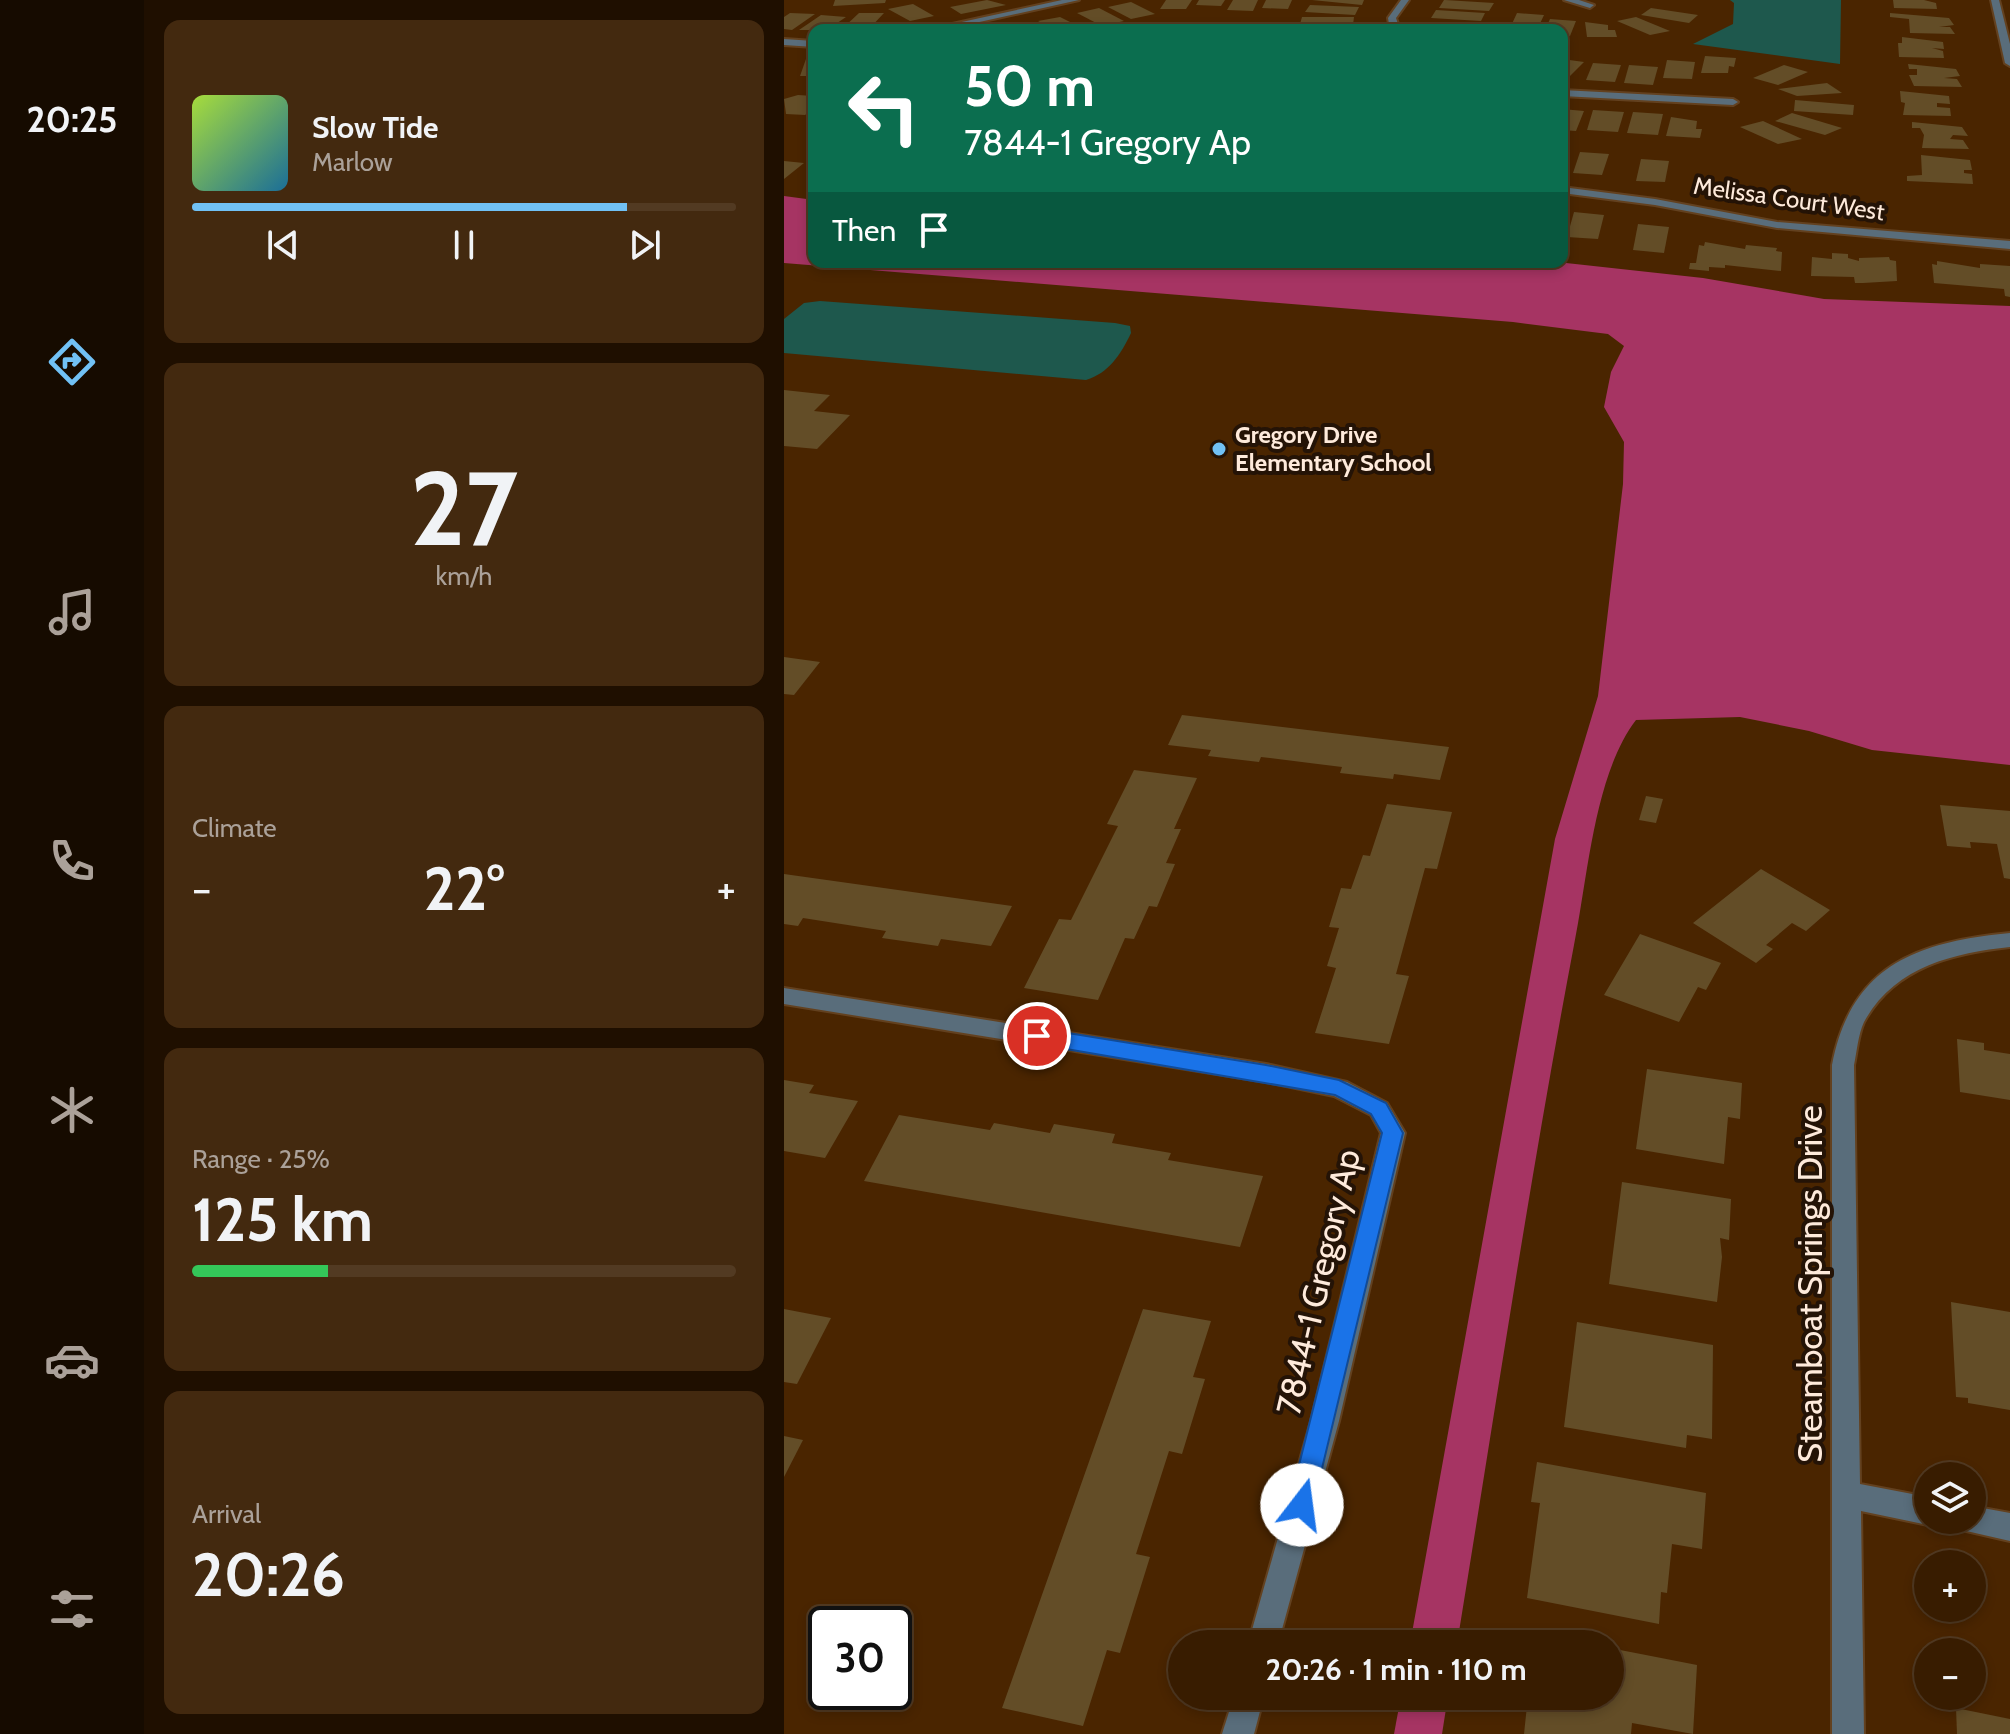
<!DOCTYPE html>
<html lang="en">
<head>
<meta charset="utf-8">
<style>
  :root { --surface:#381c00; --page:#43290f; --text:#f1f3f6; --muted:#aba199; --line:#523a22; --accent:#71c1f5 }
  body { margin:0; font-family:Cabin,sans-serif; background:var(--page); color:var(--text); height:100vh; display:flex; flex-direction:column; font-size:30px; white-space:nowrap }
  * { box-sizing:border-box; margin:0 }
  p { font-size:26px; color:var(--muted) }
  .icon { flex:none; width:44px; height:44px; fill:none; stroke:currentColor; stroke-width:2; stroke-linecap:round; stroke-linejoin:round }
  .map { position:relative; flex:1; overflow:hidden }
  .drawer { display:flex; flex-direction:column; gap:20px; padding:20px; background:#1f0f00; width:640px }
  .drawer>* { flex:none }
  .top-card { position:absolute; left:24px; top:24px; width:760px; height:244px; border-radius:16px; box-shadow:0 4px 12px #0003,0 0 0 2px var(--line); background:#0b6e4f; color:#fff; overflow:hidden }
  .buttons { position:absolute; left:1130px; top:1462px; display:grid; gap:16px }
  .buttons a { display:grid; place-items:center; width:72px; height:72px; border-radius:50%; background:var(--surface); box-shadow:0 4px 12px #0003,0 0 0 2px var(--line); font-size:40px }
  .speed { position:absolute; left:24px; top:1606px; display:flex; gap:16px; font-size:40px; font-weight:700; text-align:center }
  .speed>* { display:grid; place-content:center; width:104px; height:104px; border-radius:50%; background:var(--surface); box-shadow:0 4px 12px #0003,0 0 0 2px var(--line); line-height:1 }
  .speed .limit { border:4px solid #111; border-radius:12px; background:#fff; color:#111 }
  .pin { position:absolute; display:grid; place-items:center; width:68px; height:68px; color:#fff; margin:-34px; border:4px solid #fff; border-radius:50%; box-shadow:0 2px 8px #0007 }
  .me { position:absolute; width:88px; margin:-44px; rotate:15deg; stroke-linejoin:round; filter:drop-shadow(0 0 6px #0008) }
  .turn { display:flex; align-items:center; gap:28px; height:168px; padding:0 24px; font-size:36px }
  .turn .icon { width:104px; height:104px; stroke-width:2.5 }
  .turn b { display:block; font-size:56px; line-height:68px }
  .then { display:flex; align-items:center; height:76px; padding:0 24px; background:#0003; gap:16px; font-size:30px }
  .big { font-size:60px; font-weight:700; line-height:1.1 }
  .drawer .card { flex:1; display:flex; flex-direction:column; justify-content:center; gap:12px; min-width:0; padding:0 28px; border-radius:16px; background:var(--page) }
  .drawer .dial { align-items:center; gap:0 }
  .dial b { font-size:104px; line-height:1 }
  .song { display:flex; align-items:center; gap:24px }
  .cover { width:96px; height:96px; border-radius:12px; background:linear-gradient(135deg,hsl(80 70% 55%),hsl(200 70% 35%)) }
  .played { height:8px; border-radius:4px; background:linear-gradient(90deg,var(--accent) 80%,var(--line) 80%) }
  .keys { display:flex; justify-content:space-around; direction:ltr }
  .heat { display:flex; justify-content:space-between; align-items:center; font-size:44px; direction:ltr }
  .charge { height:12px; border-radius:6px; background:linear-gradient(90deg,#34c759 25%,var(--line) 0) }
  .trip { position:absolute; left:384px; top:1630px; width:456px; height:80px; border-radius:40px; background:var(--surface); box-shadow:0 4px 12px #0003,0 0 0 2px var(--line); font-weight:700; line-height:80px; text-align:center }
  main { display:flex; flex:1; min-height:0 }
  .menu { display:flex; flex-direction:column; width:144px; justify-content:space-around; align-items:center; background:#160b00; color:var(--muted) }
  .menu .icon { width:56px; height:56px }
  .menu .active { color:var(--accent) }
  .menu b { font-size:36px; color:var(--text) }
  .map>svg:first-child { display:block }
</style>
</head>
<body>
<main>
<nav class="menu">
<b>20:25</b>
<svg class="icon active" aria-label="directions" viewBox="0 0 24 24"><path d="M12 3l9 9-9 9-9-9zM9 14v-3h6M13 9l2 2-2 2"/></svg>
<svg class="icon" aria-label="music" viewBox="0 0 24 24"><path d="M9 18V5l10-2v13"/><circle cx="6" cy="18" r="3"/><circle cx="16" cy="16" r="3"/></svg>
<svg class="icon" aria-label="phone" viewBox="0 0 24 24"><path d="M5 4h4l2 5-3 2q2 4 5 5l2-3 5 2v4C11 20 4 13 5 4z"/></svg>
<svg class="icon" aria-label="climate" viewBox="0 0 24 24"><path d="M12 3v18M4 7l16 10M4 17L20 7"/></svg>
<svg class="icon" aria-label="car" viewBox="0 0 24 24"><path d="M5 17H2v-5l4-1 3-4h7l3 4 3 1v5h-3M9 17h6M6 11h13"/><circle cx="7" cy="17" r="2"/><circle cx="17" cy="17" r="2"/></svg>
<svg class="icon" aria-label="filters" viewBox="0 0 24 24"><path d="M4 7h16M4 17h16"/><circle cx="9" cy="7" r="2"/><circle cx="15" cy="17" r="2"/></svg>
</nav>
<section class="drawer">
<div class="card">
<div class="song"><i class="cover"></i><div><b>Slow Tide</b><p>Marlow</p></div></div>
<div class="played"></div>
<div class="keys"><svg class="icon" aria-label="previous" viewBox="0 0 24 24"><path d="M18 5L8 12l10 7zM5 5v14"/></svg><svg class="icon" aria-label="pause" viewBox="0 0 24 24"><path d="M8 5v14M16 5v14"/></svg><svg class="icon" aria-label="next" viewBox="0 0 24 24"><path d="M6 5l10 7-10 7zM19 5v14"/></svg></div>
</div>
<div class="card dial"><b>27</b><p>km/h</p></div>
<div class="card"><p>Climate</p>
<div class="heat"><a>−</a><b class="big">22°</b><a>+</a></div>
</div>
<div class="card"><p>Range · 25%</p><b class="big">125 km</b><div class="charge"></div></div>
<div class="card"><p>Arrival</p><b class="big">20:26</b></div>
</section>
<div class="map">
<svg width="1226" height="1734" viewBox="0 0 1226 1734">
  <rect width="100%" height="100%" fill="#4a2500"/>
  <!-- forest -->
  <g fill="#a63463">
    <path d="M 0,196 L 30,200 L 30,262 L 773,262 L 919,278 L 1040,299 L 1226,306 L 1226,765 L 1088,750 L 1025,731 L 956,717 L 852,720 C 810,775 804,877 790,945 C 746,1177 711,1411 673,1644 L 626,1644 L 771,839 L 814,696 L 839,484 L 840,442 L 820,407 L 827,372 L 840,346 L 824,334 L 729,322 L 0,263 Z"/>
    <path d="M 617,1696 L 664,1696 L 658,1734 L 610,1734 Z"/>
  </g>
  <!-- water -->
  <g fill="#1e584d">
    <path d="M 946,0 L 1057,0 L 1056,64 L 909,44 L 949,24 L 950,3 Z"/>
    <path d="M 36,301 L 331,323 L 346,326 L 347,333 C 337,354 325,373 302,380 L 0,353 L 0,319 L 20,303 Z"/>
  </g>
  <!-- building -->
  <g fill="#634d27">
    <path d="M 51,0 L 102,0 L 101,3 L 49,6 Z"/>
    <path d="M 203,0 L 222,5 L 177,14 L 166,7 Z"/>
    <path d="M 382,0 L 408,0 L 402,9 L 376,9 Z"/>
    <path d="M 415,0 L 441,0 L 437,6 L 412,5 Z"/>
    <path d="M 449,0 L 474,0 L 469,11 L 443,10 Z"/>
    <path d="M 482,0 L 508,0 L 504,9 L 478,8 Z"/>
    <path d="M 528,0 L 580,0 L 578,5 Z"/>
    <path d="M 660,0 L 661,0 L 710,3 L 705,11 L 655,8 Z"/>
    <path d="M 1109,0 L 1140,0 L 1152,3 L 1153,9 L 1110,8 Z"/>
    <path d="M 347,2 L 371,14 L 347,19 L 324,7 Z"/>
    <path d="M 129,4 L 150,16 L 126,21 L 104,9 Z"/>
    <path d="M 526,5 L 575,7 L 571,15 L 521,12 Z"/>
    <path d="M 315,8 L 340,21 L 318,26 L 293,13 Z"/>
    <path d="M 867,8 L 914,15 L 905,23 L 857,15 Z"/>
    <path d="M 652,10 L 701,13 L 697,21 L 647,18 Z"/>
    <path d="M 6,13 L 31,14 L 8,30 L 0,29 L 0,17 Z"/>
    <path d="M 75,13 L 100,13 L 85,29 L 59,28 Z"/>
    <path d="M 733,13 L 760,15 L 753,30 L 726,28 Z"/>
    <path d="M 1106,13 L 1165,18 L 1170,25 L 1155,27 L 1166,27 L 1171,34 L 1126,33 L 1125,19 L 1106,17 Z"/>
    <path d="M 37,15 L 62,17 L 43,30 L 15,30 Z"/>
    <path d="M 276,17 L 302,30 L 270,30 L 254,21 Z"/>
    <path d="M 518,17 L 570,17 L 569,25 L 516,24 Z"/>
    <path d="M 852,17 L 886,31 L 866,35 L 833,21 Z"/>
    <path d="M 766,19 L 792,21 L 786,36 L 778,36 L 778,30 L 761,30 Z"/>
    <path d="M 246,22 L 260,30 L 222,27 Z"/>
    <path d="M 801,22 L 824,25 L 824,30 L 831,30 L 833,37 L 803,37 Z"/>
    <rect x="648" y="23" width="51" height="7"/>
    <path d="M 1118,37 L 1159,42 L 1160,49 L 1148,48 L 1159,51 L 1160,58 L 1115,57 L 1114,43 L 1118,43 Z"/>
    <path d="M 921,56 L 952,58 L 950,67 L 945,66 L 944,73 L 917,73 Z"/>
    <path d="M 22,59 L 30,59 L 30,76 L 16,76 Z"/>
    <path d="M 778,59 L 800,62 L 784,78 L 778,78 Z"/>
    <path d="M 883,60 L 911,62 L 908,79 L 879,78 Z"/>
    <path d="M 809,63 L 837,65 L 831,82 L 802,80 Z"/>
    <path d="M 1124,64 L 1172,69 L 1176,76 L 1160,78 L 1173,79 L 1178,87 L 1130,86 L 1125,75 L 1133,75 L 1133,69 L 1125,69 Z"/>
    <path d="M 845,65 L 874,67 L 869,85 L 840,83 Z"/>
    <path d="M 1000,65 L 1024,72 L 994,85 L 969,78 Z"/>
    <path d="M 1043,83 L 1058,93 L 1013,96 L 994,89 Z"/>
    <path d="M 1116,91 L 1165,96 L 1166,104 L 1153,103 L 1153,107 L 1166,108 L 1167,116 L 1119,115 L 1121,103 L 1117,102 Z"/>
    <path d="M 14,95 L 29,96 L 23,100 L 30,101 L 30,108 L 21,115 L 2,114 L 0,99 Z"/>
    <path d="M 1011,100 L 1070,105 L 1069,115 L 1010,111 Z"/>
    <path d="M 778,109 L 800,111 L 792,131 L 778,130 Z"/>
    <path d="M 809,110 L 840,112 L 834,132 L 803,130 Z"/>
    <path d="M 849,112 L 879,114 L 874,135 L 843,133 Z"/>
    <path d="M 1008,113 L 1058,128 L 1041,135 L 991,121 Z"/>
    <path d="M 887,117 L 913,121 L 912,129 L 918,129 L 916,138 L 882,136 Z"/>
    <path d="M 979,121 L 1018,139 L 994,144 L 956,127 Z"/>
    <path d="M 1128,122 L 1178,127 L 1184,136 L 1169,135 L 1166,139 L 1179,140 L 1185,149 L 1138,148 L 1140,135 L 1136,128 L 1128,128 Z"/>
    <path d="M 796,152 L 825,154 L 818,175 L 789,173 Z"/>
    <path d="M 1137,155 L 1186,160 L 1188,170 L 1180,170 L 1180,173 L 1188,174 L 1189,184 L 1123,181 L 1123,176 L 1138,175 Z"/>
    <path d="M 857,159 L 885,161 L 881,182 L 852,181 Z"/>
    <path d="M 0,161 L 20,163 L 0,179 Z"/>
    <path d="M 790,212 L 820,215 L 814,239 L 783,237 Z"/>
    <path d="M 854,224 L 885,227 L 880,253 L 849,250 Z"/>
    <path d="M 921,242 L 961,249 L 962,245 L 993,248 L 992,251 L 998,252 L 997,271 L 941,265 L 941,268 L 925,267 L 925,271 L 905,269 L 906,263 L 912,263 L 915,245 L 920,246 Z"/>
    <path d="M 1048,253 L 1064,254 L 1064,258 L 1075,261 L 1075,258 L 1105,257 L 1106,260 L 1112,261 L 1113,281 L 1079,283 L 1071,283 L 1070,277 L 1027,276 L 1028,257 L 1048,259 Z"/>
    <path d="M 1153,261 L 1196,268 L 1196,264 L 1226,266 L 1226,297 L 1221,296 L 1220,289 L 1150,283 L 1148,264 L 1153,265 Z"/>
    <path d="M 0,390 L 46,395 L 30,411 L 66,415 L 33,449 L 0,446 Z"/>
    <path d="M 0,657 L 36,662 L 10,695 L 0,694 Z"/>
    <path d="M 398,715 L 665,747 L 656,780 L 610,774 L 609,779 L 556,773 L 558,767 L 477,757 L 475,762 L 424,756 L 427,750 L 384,745 Z"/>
    <path d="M 350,770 L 413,778 L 390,829 L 397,829 L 382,863 L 391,864 L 373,907 L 365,906 L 350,939 L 341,938 L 314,1000 L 240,988 L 275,919 L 287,920 L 334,826 L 323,824 Z"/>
    <path d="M 862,796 L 879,799 L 872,823 L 855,820 Z"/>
    <path d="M 603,804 L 668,812 L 653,869 L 641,868 L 612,974 L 625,976 L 605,1044 L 531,1033 L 552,968 L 543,966 L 555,928 L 545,927 L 557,888 L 567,889 L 579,855 L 586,856 Z"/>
    <path d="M 1156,805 L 1226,811 L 1226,879 L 1220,878 L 1213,844 L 1186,842 L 1187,848 L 1163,846 Z"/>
    <path d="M 977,869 L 1046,910 L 1022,931 L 1008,923 L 982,945 L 989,949 L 972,963 L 909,923 Z"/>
    <path d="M 0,874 L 228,906 L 207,946 L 157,939 L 154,946 L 98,938 L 102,931 L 19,918 L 14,926 L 0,924 Z"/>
    <path d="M 856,934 L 937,963 L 922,990 L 914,987 L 895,1022 L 820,995 Z"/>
    <path d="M 1173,1039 L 1200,1043 L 1200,1050 L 1226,1054 L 1226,1100 L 1176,1092 Z"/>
    <path d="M 863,1069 L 958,1083 L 956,1119 L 944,1117 L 940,1164 L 852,1149 Z"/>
    <path d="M 0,1080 L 30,1085 L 25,1093 L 74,1101 L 41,1158 L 0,1151 Z"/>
    <path d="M 115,1115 L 206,1130 L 210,1123 L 266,1133 L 270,1124 L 331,1134 L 328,1143 L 387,1153 L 384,1160 L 479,1176 L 456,1247 L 80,1181 Z"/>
    <path d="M 838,1182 L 947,1199 L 945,1240 L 936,1238 L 938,1257 L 933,1302 L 825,1284 Z"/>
    <path d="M 1167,1302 L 1226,1312 L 1226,1410 L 1184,1403 L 1184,1398 L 1172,1397 Z"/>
    <path d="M 0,1309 L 47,1318 L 13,1384 L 0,1382 Z"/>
    <path d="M 359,1309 L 427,1321 L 409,1377 L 421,1379 L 398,1454 L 385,1451 L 352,1554 L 366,1557 L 336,1653 L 323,1650 L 299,1726 L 218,1708 Z"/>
    <path d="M 793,1322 L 929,1345 L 928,1439 L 903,1435 L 902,1448 L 780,1427 Z"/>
    <path d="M 0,1436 L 19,1440 L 0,1477 Z"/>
    <path d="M 753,1462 L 922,1493 L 918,1549 L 888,1544 L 883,1593 L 877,1592 L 875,1624 L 743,1598 L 756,1503 L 747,1502 Z"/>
    <path d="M 752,1633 L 799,1643 L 799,1644 L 751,1644 Z"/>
    <path d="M 826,1648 L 913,1665 L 909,1734 L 848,1723 L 847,1734 L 740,1734 L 744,1696 L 826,1696 Z"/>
    <path d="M 1172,1708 L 1226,1719 L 1226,1734 L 1173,1734 Z"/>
  </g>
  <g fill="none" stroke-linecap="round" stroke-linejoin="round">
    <!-- minor casing -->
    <g stroke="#63411f" stroke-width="4">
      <g id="minor">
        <path d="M 278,0 L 295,0 L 159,30 L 141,30 Z"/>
        <path d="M 617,0 L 625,0 L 612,18 L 616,30 L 606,30 L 604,18 Z"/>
        <path d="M 780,0 L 795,0 L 810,5 L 806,8 Z"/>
        <path d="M 1207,0 L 1215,0 L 1226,44 L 1226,66 L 1221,63 Z"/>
        <path d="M 0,39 L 30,41 L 30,47 L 0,45 Z"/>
        <path d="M 778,90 L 949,99 L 954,102 L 949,105 L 778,96 Z"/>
        <path d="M 778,187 L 871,199 L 993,222 L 1226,241 L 1226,249 L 993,228 L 871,205 L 778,193 Z"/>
        <path d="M 1226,933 L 1226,947 C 1169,953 1110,967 1080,1022 C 1074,1035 1073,1051 1070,1065 L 1076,1484 L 1144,1497 L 1144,1520 L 1154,1520 L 1144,1525 L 1077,1511 L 1080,1734 L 1048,1734 L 1048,1065 C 1067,965 1133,942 1226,933 Z"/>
        <path d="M 0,988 L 482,1064 L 563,1082 L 603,1103 L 621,1133 L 555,1421 L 494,1644 L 464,1644 L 527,1421 L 597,1133 L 587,1115 L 550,1096 L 482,1082 L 0,1004 Z"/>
        <path d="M 1188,1506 L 1226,1513 L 1226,1541 L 1178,1530 L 1174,1520 L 1188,1520 Z"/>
        <path d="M 450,1696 L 480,1696 L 470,1734 L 438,1734 Z"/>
      </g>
    </g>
    <!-- minor -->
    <use href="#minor" fill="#596d7b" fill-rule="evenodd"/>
  </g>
  <!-- route -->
  <path fill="#1a73e8" stroke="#114b97" stroke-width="2" d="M 253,1028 L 482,1065 L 555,1080 L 602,1103 L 619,1133 L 527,1514 L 518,1517 L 509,1514 L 505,1505 L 598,1133 L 587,1114 L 551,1095 L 253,1044 L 242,1036 Z"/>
  <!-- markers -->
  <circle fill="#71c1f5" stroke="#241306" stroke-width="3" cx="435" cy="449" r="8"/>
  <g text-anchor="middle" stroke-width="8" stroke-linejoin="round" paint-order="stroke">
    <!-- far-street labels -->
    <g font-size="24" fill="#feeadb" stroke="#241306">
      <text transform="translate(1005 199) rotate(8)" y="8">Melissa Court West</text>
    </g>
    <!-- far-poi labels -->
    <g font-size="24" font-weight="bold" fill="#feeadb" stroke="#241306" text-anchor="start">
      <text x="451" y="443">Gregory Drive<tspan x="451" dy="28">Elementary School</tspan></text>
    </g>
    <!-- near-street labels -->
    <g font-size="34" fill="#feeadb" stroke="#241306">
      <text transform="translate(534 1282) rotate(-77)" y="12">7844-1 Gregory Ap</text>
      <text transform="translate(1026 1284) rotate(-90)" y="12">Steamboat Springs Drive</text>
    </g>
  </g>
</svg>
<div class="buttons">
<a><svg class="icon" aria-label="layers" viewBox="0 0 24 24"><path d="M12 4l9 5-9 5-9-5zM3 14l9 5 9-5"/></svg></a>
<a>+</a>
<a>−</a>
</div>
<div class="speed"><div class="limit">30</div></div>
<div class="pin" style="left:253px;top:1036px;background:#d93025"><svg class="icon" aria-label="arrive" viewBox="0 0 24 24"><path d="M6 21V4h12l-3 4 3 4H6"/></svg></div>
<svg class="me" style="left:518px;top:1505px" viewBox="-20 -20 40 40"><circle r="19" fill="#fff"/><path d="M0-13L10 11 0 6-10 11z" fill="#1a73e8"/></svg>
<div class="trip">20:26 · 1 min · 110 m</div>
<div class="top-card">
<div class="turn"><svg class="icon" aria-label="left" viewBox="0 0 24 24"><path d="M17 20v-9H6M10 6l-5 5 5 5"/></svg><div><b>50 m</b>7844-1 Gregory Ap</div></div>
<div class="then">Then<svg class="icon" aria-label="arrive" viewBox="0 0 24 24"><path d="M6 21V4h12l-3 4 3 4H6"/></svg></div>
</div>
</div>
</main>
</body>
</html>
